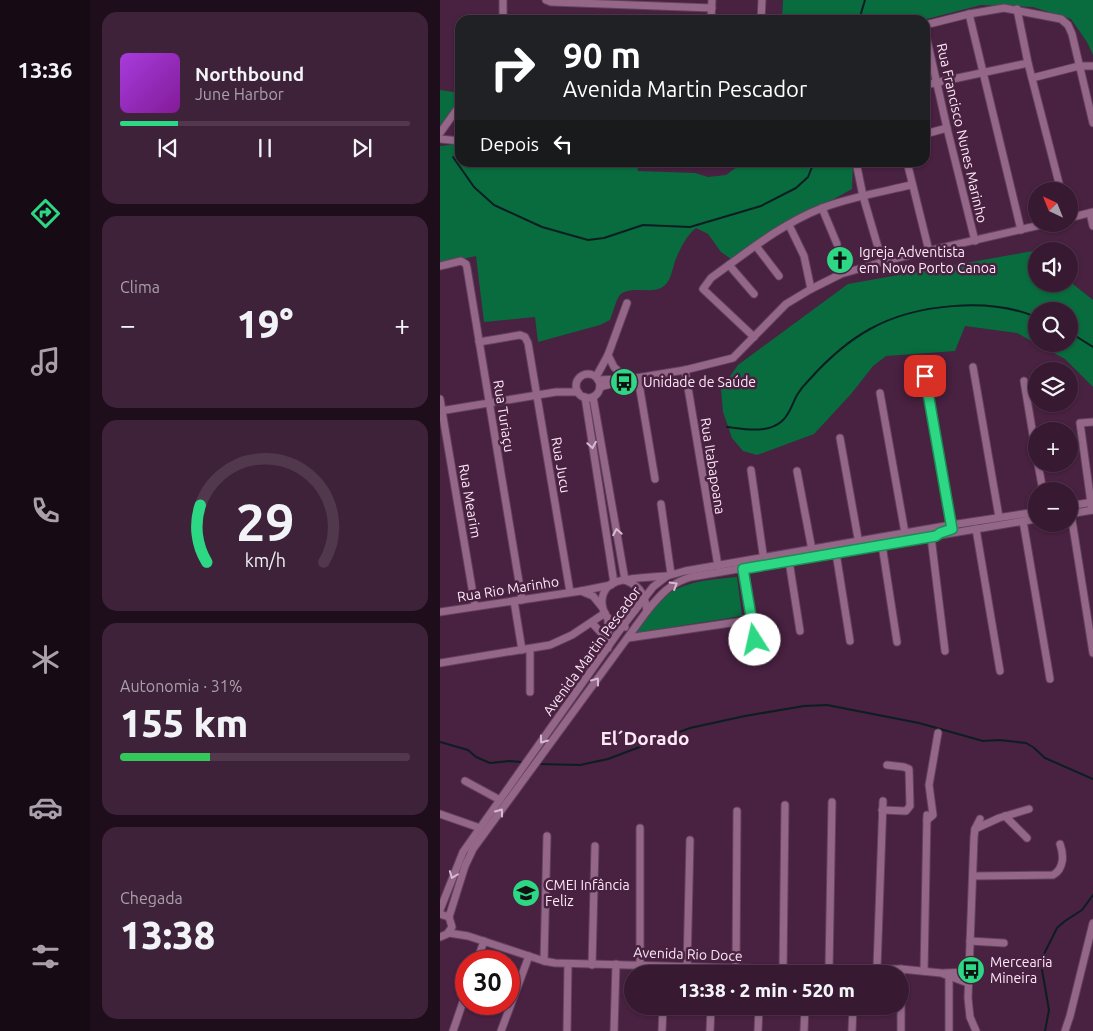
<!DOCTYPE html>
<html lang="pt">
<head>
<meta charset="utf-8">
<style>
  :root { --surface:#371931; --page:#3e2239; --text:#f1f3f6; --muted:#aaa0ab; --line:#51384d; --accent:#2cd884 }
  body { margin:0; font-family:Ubuntu,sans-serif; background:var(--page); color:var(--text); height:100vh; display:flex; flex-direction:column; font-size:19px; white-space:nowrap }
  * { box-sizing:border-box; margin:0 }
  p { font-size:16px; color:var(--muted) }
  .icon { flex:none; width:28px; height:28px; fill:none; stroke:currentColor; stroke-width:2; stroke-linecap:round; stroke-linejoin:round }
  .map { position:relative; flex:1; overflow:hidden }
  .side { display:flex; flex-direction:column; gap:12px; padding:12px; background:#1e0e1b; width:350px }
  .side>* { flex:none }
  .hud { position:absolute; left:15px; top:15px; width:475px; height:152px; border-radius:15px; box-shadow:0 1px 4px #0004,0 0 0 1px var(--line); background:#202124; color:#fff; overflow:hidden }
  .needle { width:32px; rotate:317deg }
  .fabs { position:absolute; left:588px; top:182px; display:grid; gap:10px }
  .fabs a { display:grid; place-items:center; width:50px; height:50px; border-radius:50%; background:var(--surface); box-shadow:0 1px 4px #0004,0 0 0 1px var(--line); font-size:25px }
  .speed { position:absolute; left:15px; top:950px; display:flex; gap:10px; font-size:25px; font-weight:700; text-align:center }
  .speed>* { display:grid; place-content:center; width:65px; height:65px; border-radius:50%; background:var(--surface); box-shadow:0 1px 4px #0004,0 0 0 1px var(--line); line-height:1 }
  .speed .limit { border:8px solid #d22; background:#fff; color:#111 }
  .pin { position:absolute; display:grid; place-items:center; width:42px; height:42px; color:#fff; margin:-21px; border-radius:10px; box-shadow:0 2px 8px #0006 }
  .me { position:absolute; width:55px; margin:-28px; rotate:350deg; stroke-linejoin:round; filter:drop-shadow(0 0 4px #0008) }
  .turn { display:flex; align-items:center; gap:18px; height:105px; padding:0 25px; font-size:22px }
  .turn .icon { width:65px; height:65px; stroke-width:2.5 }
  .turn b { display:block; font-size:35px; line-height:42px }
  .then { display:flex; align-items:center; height:48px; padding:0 25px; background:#0003; gap:10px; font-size:19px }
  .big { font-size:38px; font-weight:800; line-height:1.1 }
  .side .tile { flex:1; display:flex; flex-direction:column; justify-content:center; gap:8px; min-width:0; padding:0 18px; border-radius:15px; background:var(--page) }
  .side .dial { align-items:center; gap:0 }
  .dial svg { height:130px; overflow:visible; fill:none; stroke:var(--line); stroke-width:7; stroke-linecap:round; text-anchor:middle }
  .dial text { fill:var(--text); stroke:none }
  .song { display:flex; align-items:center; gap:15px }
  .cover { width:60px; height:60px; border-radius:8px; background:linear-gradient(135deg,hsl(280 70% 55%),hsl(290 70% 35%)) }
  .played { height:5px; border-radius:2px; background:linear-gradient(90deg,var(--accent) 20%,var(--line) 20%) }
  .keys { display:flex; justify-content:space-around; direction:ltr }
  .heat { display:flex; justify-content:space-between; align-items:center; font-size:28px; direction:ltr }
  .charge { height:8px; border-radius:4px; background:linear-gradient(90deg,#34c759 31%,var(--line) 0) }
  .trip { position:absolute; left:184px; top:965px; width:285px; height:50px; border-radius:25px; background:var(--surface); box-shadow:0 1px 4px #0004,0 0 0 1px var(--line); font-weight:800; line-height:50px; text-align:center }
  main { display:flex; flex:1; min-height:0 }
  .tab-bar { display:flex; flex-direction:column; width:90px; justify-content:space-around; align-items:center; background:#160a14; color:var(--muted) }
  .tab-bar .icon { width:35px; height:35px }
  .tab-bar .current { color:var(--accent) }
  .tab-bar b { font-size:22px; color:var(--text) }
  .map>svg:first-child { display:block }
</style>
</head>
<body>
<main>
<nav class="tab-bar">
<b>13:36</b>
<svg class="icon current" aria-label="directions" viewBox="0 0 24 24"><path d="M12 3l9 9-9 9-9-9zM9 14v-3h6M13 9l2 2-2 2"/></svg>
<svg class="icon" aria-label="music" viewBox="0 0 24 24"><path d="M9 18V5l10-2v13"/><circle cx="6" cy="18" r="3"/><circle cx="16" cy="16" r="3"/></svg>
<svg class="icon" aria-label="phone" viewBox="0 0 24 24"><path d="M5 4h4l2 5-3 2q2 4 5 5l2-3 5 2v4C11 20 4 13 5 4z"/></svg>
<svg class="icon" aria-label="climate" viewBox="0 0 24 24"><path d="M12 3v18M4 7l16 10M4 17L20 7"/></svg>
<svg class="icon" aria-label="car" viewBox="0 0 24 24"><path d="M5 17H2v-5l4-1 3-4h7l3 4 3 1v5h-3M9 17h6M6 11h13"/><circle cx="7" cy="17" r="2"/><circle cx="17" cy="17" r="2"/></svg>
<svg class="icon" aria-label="filters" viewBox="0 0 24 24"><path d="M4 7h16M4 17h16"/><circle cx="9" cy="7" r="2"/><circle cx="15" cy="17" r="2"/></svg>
</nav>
<section class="side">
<div class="tile">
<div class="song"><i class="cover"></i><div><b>Northbound</b><p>June Harbor</p></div></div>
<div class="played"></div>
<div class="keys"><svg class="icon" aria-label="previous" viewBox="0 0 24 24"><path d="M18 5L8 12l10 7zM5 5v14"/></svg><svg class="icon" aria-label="pause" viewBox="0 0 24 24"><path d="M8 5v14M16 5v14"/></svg><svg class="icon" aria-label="next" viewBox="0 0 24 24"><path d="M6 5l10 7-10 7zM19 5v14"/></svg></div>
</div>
<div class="tile"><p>Clima</p>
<div class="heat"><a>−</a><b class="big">19°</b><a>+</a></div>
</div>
<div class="tile dial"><svg viewBox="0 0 100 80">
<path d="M14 69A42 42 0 1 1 86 69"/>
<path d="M14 69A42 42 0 0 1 10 34" stroke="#2cd884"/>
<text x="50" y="56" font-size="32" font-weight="700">29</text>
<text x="50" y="72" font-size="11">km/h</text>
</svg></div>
<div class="tile"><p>Autonomia · 31%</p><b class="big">155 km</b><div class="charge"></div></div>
<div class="tile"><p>Chegada</p><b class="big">13:38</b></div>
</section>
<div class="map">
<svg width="653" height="1031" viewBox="0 0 653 1031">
  <rect width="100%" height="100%" fill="#492141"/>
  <!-- green -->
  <g fill="#086c3e" fill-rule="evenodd">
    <path d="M 343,0 L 653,0 L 653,55 L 647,42 L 631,19 L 593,7 L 541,5 L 483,20 L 342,20 Z"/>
    <path d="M 0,90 L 20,93 L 20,109 L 0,132 Z"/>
    <path d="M 20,144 L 20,162 L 197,163 L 198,171 L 255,173 L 268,177 L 286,175 L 302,163 L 413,163 L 412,189 L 349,224 L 291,259 L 281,252 L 268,234 L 256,228 C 246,236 240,249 235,261 C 232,270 231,283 221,288 C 210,294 184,284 178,298 C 175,304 173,312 170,320 L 160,325 L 98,342 L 95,317 L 44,322 L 36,256 L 0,264 L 0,146 Z"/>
    <path d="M 593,251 L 596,253 L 596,284 L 629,284 L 629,281 L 653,300 L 653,387 L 625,359 L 577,333 L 525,326 L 515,351 L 446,356 L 433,366 L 411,394 L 374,434 L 317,455 L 303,451 L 292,438 L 283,412 L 281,389 L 298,365 L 408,284 ZM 629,311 L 629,344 L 596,344 L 596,311 Z"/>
    <path d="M 297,577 L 302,616 L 196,633 C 203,623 209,612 216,604 C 237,581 268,580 297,577 Z"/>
  </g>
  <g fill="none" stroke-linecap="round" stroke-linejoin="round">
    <!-- stream -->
    <g stroke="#0c1e22" stroke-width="2">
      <path d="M 419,20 L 425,0"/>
      <path d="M 13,157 L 34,187 L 54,205 L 102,227 L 148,240 L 164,238 L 203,225 L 250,227 L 321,206 L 356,188 L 368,177 L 374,162"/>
      <path d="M 629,332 L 653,347"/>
      <path d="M 287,427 C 304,429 328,434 342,421 C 350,414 352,404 357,395 C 360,390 365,384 369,380 C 386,361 408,341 430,329 C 475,304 549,297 596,317"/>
      <path d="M 0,742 L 28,750 L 36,757 L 50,763 L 70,761 L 81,762"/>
      <path d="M 99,764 L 140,765 L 168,759 L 250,728 L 305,716 L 364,706 L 387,705 L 479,723 L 543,741 L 559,740 L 586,743 L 593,747 L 605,758 L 653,779"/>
      <path d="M 605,1031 L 609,1010 L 601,964 L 603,956 L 617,928 L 625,921 L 642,910 L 653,895"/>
    </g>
    <!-- minor casing -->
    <g stroke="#63425d" stroke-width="9">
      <g id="minor">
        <path d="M 106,0 L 111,2 L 272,8"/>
        <path d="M 577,9 L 588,63 L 621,191"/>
        <path d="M 529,14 L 581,230"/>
        <path d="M 63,20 L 63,0"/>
        <path d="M 271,20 L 272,0"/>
        <path d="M 321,20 L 322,0"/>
        <path d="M 485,25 L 529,14 L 564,8 L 621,19 L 628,25 L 632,34 L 653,123"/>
        <path d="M 485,31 L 507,128 L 535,241"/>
        <path d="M 592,78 L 639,66 L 653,66"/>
        <path d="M 485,85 L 588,63"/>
        <path d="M 0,133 L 20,105"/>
        <path d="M 485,134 L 507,128"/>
        <path d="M 0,139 L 20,141"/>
        <path d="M 416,162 L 423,196 L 442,261"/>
        <path d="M 467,162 L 489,251"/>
        <path d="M 382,208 L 397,244"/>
        <path d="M 650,213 L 653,226"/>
        <path d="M 629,218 L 653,212"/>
        <path d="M 349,225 L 364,256 L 371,289"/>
        <path d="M 316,246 L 339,276"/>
        <path d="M 289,265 L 314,294"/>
        <path d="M 0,266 L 21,261 L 26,264 L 27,268 L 82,600"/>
        <path d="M 314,337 L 263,289 L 271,278 C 306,253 341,224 382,208 C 410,197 442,192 471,185"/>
        <path d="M 39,342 L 80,335 L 85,337 L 88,343 L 130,592"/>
        <path d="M 168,355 L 174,367 L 185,378"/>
        <path d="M 533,367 L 559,517"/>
        <path d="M 245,370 L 278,566"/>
        <circle cx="148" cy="386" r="12"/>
        <path d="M 485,376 L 512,528"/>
        <path d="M 156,377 L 168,355 L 187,303"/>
        <path d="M 198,378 L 215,479"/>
        <path d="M 158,380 L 180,379"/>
        <path d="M 584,381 L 596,453"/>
        <path d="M 160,387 L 190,379 L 245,370 L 293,358 L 346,304 L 371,289 L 401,274 L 453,259 L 605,224"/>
        <path d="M 440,393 L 465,533"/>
        <path d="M 145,397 L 174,583"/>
        <path d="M 153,397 L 185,580"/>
        <path d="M 0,399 L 35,606"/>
        <path d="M 0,411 L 116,392 L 138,392"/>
        <path d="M 400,438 L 419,544"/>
        <path d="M 598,464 L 603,491"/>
        <path d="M 311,470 L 324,561"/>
        <path d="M 357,471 L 372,550"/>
        <path d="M 221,504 L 231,574"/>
        <path d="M 629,506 L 653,502"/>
        <path d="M 652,510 L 640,423 L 653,422"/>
        <path d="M 629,514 L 653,510"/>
        <path d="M 631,514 L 653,653"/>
        <path d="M 583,521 L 610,679"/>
        <path d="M 536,529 L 560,671"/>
        <path d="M 491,537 L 505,651"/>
        <path d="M 442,545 L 457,642"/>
        <path d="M 396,553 L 410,641"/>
        <path d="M 349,561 L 360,631"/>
        <path d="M 303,569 L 315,640"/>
        <path d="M 187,581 C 202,587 205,597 207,611"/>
        <path d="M 141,591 L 153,596 L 162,607"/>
        <path d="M 74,601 L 82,650"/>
        <path d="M 0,612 L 141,591 L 171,585"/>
        <path d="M 168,618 L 168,648"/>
        <path d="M 152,623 L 169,641"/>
        <path d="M 185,627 C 164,626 153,597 171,584 C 180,578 214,577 226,576"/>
        <path d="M 188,638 L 311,620"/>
        <path d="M 0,663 L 110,645 L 132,635 L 165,613"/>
        <path d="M 90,692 L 90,649"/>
        <path d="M 25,781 L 60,800"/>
        <path d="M 442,810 L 466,811 L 470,806 L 469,769 L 464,767 L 447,765"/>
        <path d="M 0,814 L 40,828"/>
        <path d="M 565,816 L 587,838"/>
        <path d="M 487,820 L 493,815 L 489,785 L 498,733"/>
        <path d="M 200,828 L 200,965"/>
        <path d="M 535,829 L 559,818 L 589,809"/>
        <path d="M 533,876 L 613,875 C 624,869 624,855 620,844"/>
        <path d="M 0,910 L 23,852 L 182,627 L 213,587 L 227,576 L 245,571 L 511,525 L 596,512"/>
        <path d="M 0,914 L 9,917 L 12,927 L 7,934 L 0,937"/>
        <path d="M 9,917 L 25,866 L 33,849 L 207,611 C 220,595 230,583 251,577 L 596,519"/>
        <path d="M 9,933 L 28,936 L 104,961 L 115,963 L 366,970 L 461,969 L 501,973 L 528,983"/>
        <path d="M 530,941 L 564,943"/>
        <path d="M 37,961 L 44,941"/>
        <path d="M 104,961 L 107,836"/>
        <path d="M 152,965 L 155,846"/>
        <path d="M 247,966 L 250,840"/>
        <path d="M 296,968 L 297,811"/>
        <path d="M 437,968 L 443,801"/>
        <path d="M 343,969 L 345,805"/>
        <path d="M 389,969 L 392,802"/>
        <path d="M 484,971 L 487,815"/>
        <path d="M 504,973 L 529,972"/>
        <path d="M 13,1031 L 26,993"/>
        <path d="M 61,1031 L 89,956"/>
        <path d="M 127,1031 L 128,964"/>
        <path d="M 174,1031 L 176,964"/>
        <path d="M 222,1031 L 223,1006"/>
        <path d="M 270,1031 L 271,1006"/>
        <path d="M 318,1031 L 319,1006"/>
        <path d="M 364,1031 L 365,1006"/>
        <path d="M 412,1031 L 413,1006"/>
        <path d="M 461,1031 L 461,969"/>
        <path d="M 509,1031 L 509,974"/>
        <path d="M 536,1031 L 530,1017 L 528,998 L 534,837 L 535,829 L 540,819"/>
        <path d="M 625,1031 L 630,1016 L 653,923"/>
      </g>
    </g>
    <!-- minor -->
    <use href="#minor" stroke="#946789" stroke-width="7"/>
  </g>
  <!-- one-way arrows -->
  <defs><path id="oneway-chevron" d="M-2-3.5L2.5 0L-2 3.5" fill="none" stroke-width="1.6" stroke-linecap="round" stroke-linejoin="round" transform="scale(1.25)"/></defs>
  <g stroke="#d8bbd0">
    <use href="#oneway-chevron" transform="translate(152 445) rotate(81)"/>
    <use href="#oneway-chevron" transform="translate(177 532) rotate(-100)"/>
    <use href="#oneway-chevron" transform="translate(234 585) rotate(-31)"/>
    <use href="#oneway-chevron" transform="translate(156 681) rotate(-54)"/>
    <use href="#oneway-chevron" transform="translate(103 740) rotate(126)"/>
    <use href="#oneway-chevron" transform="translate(60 812) rotate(-54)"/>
    <use href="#oneway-chevron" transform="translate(13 875) rotate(111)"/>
  </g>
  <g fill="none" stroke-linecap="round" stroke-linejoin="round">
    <!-- route casing -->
    <g stroke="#1d8c56" stroke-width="12">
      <path id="route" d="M 315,640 L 303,569 L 496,536 L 500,533 L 512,529 L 485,376"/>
    </g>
    <!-- route -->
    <use href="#route" stroke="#2cd884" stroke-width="9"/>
  </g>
  <!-- icons -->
  <defs>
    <g id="church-disc" transform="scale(1.4375)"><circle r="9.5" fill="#2cd884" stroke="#492141"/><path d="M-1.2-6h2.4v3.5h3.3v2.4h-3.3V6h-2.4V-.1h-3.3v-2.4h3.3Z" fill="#111"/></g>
    <g id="bus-disc" transform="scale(1.4375)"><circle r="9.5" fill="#2cd884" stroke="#492141"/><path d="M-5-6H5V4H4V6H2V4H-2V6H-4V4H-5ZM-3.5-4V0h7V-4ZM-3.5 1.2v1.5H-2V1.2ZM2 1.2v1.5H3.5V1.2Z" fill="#111"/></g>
    <g id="school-disc" transform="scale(1.4375)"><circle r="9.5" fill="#2cd884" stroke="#492141"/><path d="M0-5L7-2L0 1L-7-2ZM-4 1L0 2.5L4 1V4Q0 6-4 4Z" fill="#111"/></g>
  </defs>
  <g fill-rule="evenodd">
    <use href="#church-disc" x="400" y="260"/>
    <use href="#bus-disc" x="184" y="382"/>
    <use href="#school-disc" x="86" y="893"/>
    <use href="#bus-disc" x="531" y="970"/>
  </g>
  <g text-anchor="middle" stroke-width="5" stroke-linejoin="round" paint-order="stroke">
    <!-- street labels -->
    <g font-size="14" fill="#fde8f7" stroke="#492141">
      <text transform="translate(522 133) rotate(77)" y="5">Rua Francisco Nunes Marinho</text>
      <text transform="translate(64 416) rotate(81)" y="5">Rua Turiaçu</text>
      <text transform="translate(121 465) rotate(80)" y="5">Rua Jucu</text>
      <text transform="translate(273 466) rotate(81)" y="5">Rua Itabapoana</text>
      <text transform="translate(30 501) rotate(80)" y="5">Rua Mearim</text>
      <text transform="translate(68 589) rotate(-9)" y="5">Rua Rio Marinho</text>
      <text transform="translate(152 651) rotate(-54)" y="5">Avenida Martin Pescador</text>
      <text transform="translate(248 954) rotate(2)" y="5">Avenida Rio Doce</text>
    </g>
    <!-- poi labels -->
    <g font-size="14" fill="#fde8f7" stroke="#492141" text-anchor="start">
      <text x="419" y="257">Igreja Adventista<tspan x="419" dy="16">em Novo Porto Canoa</tspan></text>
      <text x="203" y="387">Unidade de Saúde</text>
      <text x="105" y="890">CMEI Infância<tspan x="105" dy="16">Feliz</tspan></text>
      <text x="550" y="967">Mercearia<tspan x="550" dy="16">Mineira</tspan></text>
    </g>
    <!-- district labels -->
    <g font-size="19" font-weight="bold" fill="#fde8f7" stroke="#492141">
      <text x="205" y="745">El´Dorado</text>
    </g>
  </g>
</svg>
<div class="fabs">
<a><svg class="needle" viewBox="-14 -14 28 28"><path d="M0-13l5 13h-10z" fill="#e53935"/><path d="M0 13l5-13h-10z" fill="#aaa0ab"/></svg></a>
<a><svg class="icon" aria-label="sound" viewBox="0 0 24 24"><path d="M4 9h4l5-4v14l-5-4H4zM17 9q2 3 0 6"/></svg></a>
<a><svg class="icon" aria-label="search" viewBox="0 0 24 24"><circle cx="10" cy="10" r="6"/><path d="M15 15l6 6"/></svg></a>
<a><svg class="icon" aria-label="layers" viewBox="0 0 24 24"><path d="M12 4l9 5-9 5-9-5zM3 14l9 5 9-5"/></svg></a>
<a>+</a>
<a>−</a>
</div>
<div class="speed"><div class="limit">30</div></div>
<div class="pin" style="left:485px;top:376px;background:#d93025"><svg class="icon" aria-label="arrive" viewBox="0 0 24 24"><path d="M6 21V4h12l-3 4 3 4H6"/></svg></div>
<svg class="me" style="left:315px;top:640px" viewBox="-20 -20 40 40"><circle r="19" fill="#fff"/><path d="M0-13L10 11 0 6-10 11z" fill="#2cd884"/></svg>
<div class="trip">13:38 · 2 min · 520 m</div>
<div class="hud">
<div class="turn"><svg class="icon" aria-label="right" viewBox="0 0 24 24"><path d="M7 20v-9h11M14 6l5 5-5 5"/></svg><div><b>90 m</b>Avenida Martin Pescador</div></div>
<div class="then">Depois<svg class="icon" aria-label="left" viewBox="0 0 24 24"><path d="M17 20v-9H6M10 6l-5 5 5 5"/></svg></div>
</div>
</div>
</main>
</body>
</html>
